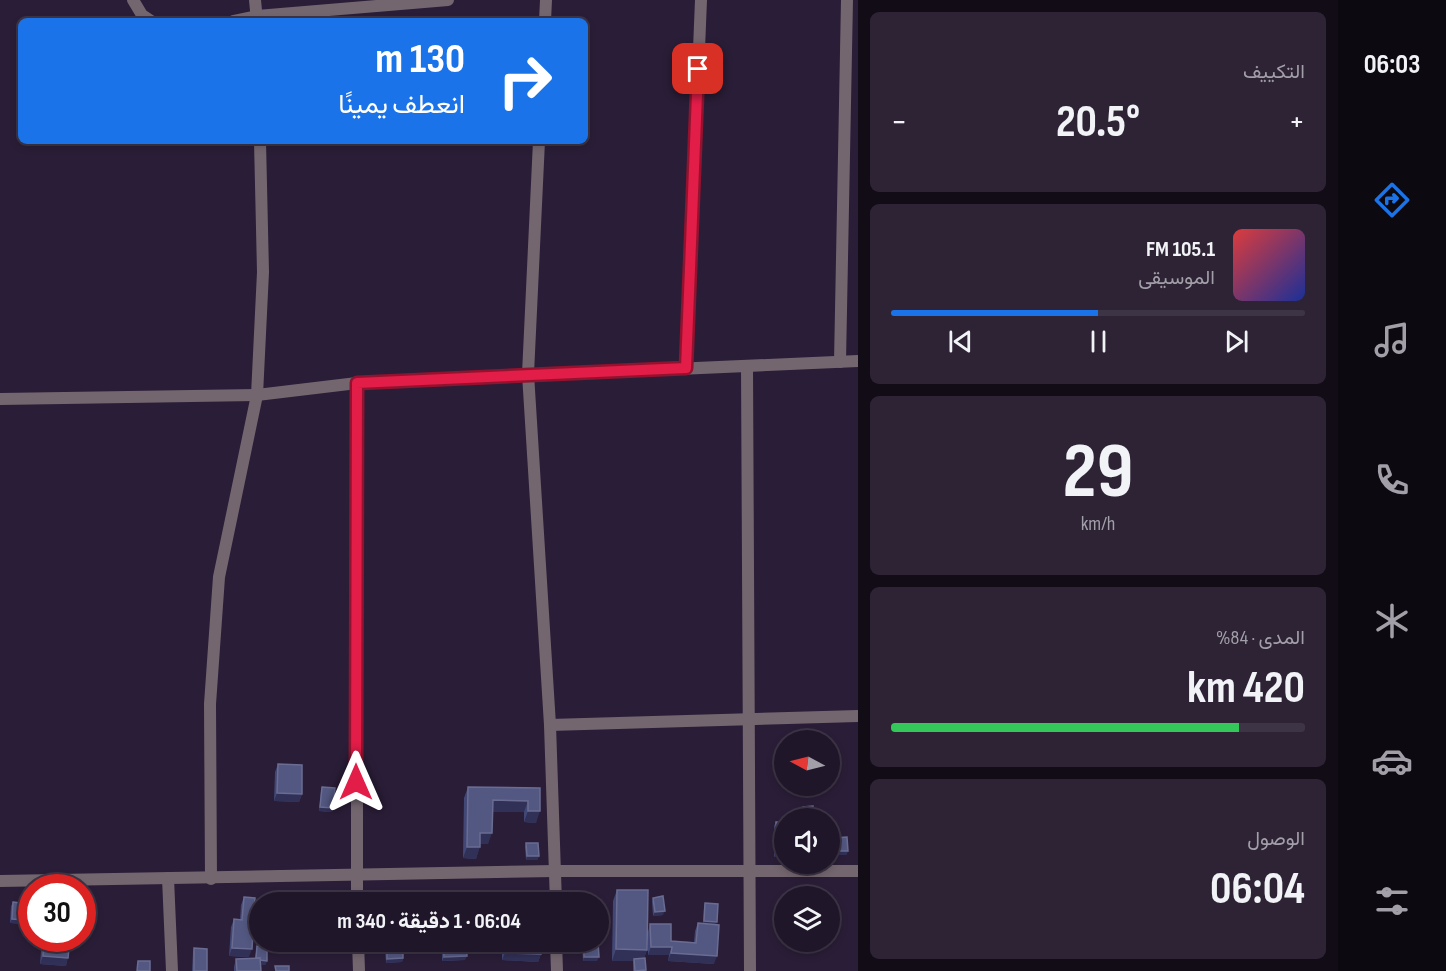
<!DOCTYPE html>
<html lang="ar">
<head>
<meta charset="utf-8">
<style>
  :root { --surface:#201629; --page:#2d2335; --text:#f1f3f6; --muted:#a29fa8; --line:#3d3546; --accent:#1a73e8 }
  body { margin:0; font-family:"Sofia Sans Condensed",Vazirmatn,sans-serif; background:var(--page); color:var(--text); direction:rtl; height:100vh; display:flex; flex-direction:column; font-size:22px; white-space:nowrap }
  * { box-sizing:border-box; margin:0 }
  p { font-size:20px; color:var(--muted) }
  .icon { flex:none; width:33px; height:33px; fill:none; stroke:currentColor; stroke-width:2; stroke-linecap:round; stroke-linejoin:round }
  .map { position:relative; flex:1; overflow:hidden; direction:ltr }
  .details { display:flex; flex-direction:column; gap:12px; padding:12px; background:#120c17; width:480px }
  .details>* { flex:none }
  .banner { position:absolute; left:18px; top:18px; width:570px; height:126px; border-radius:9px; box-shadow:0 3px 9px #0003,0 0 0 2px var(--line); direction:rtl; background:#1a73e8; color:#fff; overflow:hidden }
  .needle { width:39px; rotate:277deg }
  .fabs { position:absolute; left:774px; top:730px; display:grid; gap:12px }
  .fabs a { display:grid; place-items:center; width:66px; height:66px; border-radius:50%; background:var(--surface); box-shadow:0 3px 9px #0003,0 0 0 2px var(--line); font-size:30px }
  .speed { position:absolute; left:18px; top:874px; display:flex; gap:12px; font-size:30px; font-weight:700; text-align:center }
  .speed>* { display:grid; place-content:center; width:78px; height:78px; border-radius:50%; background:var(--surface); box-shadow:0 3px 9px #0003,0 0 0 2px var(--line); line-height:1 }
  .speed .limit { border:9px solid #d22; background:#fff; color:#111 }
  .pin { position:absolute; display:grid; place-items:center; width:51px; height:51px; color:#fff; margin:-26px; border-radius:12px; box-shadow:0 3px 9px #0006 }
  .me { position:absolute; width:66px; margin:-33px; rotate:0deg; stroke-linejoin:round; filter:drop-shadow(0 0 4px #0008) }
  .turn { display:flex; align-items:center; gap:21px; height:126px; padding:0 24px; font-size:27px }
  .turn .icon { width:78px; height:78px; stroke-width:2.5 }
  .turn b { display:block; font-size:42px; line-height:51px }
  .big { font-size:45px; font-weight:700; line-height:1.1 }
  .details .card { flex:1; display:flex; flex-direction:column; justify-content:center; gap:9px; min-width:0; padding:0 21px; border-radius:9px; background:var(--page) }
  .details .dial { align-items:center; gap:0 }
  .dial b { font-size:78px; line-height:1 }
  .song { display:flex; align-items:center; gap:18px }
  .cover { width:72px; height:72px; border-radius:9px; background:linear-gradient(135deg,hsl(0 70% 55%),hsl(230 70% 35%)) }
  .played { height:6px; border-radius:3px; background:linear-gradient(90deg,var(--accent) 50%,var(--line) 50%) }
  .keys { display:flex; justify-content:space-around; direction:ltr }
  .heat { display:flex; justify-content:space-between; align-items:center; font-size:33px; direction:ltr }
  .charge { height:9px; border-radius:4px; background:linear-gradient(90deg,#34c759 84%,var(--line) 0) }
  .trip { position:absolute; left:249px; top:892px; width:360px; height:60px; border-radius:30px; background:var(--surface); box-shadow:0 3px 9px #0003,0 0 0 2px var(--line); font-weight:700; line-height:60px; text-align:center; direction:rtl }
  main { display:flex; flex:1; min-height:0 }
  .dock { display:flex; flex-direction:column; width:108px; justify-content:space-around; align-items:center; background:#0d0910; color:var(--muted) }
  .dock .icon { width:42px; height:42px }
  .dock .current { color:var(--accent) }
  .dock b { font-size:27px; color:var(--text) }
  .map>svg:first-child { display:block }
</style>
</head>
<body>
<main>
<nav class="dock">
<b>06:03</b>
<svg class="icon current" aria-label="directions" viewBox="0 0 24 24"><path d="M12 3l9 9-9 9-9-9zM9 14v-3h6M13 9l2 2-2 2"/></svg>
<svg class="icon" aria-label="music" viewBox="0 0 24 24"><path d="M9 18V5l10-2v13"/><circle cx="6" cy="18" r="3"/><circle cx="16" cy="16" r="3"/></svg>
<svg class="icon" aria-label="phone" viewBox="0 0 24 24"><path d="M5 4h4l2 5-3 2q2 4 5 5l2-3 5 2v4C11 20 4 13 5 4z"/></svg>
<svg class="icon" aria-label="climate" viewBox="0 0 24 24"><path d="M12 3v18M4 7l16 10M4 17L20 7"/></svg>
<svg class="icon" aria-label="car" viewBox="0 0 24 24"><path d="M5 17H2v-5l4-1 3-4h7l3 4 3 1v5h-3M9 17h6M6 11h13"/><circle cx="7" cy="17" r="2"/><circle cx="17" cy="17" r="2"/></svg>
<svg class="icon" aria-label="filters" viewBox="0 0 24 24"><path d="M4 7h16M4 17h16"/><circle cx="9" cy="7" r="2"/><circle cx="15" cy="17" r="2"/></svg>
</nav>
<section class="details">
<div class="card"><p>التكييف</p>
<div class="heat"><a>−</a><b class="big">20.5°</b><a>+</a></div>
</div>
<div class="card">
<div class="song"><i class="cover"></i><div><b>105.1 FM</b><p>الموسيقى</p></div></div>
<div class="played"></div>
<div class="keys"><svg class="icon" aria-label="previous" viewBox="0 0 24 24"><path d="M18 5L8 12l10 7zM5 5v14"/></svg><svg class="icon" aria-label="pause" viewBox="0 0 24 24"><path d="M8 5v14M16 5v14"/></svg><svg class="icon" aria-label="next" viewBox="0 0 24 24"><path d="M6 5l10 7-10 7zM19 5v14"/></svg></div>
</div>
<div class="card dial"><b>29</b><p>km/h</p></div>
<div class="card"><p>المدى · 84%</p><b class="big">420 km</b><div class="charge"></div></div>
<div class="card"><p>الوصول</p><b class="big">06:04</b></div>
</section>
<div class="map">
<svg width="858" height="971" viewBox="0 0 858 971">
  <rect width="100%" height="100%" fill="#2a1d37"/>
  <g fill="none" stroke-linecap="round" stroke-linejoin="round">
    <!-- minor -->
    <g stroke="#74666f" stroke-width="12">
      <path d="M 133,0 L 142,15 L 151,21"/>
      <path d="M 255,0 L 257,21"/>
      <path d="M 233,21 L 257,16 L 448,0"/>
      <path d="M 545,21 L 546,0"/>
      <path d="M 539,141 L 528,374 L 550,725 L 556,903"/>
      <path d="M 840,362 L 847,0"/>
      <path d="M 747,366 L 750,971"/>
      <path d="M 686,368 L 701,0"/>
      <path d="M 0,399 L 257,395 L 357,383 L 858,361"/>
      <path d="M 550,725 L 858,716"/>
      <path d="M 168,878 L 172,971"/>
      <path d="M 211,879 L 210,704 L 219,577 L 257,395 L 263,272 L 260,141"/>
      <path d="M 0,881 L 555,871 L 858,871"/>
      <path d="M 357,903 L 357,383"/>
      <path d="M 358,942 L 359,971"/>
      <path d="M 556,942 L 557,971"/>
    </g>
  </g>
  <!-- wall -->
  <g fill="#424875">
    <path d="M 278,764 L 302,794 L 299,802 L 274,801 L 275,772 Z"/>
    <path d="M 322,787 L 333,808 L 331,812 L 319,811 L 321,791 Z"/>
    <path d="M 468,787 L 540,788 L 536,823 L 524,822 L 524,812 L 493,812 L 488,844 L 480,844 L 476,859 L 463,858 L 464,798 Z"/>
    <path d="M 776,822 L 784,822 L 784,857 L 774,857 L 774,826 Z"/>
    <path d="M 832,838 L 848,851 L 846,855 L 831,855 L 831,841 Z"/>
    <path d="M 526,843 L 539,856 L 537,860 L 526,860 L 525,847 Z"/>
    <path d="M 617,890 L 647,950 L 644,958 L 646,971 L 633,971 L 633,961 L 612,961 L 613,901 Z"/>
    <path d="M 244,897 L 249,957 L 229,956 L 231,927 L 234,919 L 240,920 L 241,905 Z"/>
    <path d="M 653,898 L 663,915 L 653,916 L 652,902 Z"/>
    <path d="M 13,902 L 24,924 L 10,923 L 11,906 Z"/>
    <path d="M 705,903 L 716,925 L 714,964 L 668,961 L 669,955 L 648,955 L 648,932 L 650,924 L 671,941 L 694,942 L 695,931 L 698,923 L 703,924 L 704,907 Z"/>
    <path d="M 42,939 L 70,939 L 66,966 L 40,964 Z"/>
    <path d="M 443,942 L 465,960 L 442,961 L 442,946 Z"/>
    <path d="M 505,942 L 541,942 L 541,954 L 538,962 L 502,960 L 502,948 Z"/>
    <path d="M 582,942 L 598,942 L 597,961 L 583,961 Z"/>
    <path d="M 387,945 L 403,958 L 402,962 L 386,963 L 385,949 Z"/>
    <path d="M 257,946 L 267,961 L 265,965 L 261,964 L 261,971 L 234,971 L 234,967 L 236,959 L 255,958 Z"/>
    <path d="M 194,948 L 207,971 L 192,971 L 193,952 Z"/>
  </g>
  <!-- shaded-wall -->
  <g fill="#313057">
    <path d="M 277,793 L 302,794 L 299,802 L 274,801 Z"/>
    <path d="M 493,800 L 528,801 L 524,812 L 489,812 Z"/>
    <path d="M 320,807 L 333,808 L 331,812 L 319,811 Z"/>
    <path d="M 528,811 L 540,811 L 536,823 L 524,822 Z"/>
    <path d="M 480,833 L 492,833 L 488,844 L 476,844 Z"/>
    <path d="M 467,847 L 480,847 L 476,859 L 463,858 Z"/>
    <path d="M 832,851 L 848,851 L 846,855 L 831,855 Z"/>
    <path d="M 776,853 L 784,853 L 784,857 L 774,857 Z"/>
    <path d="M 527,856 L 539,856 L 537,860 L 526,860 Z"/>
    <path d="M 665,911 L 663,915 L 653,916 L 655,912 Z"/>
    <path d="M 12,919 L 26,920 L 24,924 L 10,923 Z"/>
    <path d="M 704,921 L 717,922 L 715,926 L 702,925 Z"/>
    <path d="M 651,947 L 672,947 L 669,955 L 648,955 Z"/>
    <path d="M 232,948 L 252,949 L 249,957 L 229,956 Z"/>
    <path d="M 616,949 L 647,950 L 643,961 L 634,959 L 633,961 L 612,961 Z"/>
    <path d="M 505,953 L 541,954 L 538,962 L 502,960 Z"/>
    <path d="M 671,953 L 717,956 L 714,964 L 668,961 Z"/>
    <path d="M 43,956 L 68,958 L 66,966 L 40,964 Z"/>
    <path d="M 467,956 L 465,960 L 442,961 L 444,957 Z"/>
    <path d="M 584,957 L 599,957 L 597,961 L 583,961 Z"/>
    <path d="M 403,958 L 402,962 L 386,963 L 387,959 Z"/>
    <path d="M 256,960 L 267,961 L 265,965 L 254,964 Z"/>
  </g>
  <!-- building -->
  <g fill="#535882" stroke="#6a6c92" stroke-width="1.5">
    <path d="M 278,764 L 302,765 L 302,794 L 277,793 Z"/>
    <path d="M 322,787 L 335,788 L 333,808 L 320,807 Z"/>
    <path d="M 468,787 L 540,788 L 540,811 L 528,811 L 528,801 L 493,800 L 492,833 L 480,833 L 480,847 L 467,847 Z"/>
    <path d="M 813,806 L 813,819 L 803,819 L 803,807 Z"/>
    <rect x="776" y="822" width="8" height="31"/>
    <path d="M 847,837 L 848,851 L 832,851 L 832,838 Z"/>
    <path d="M 526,843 L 538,843 L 539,856 L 527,856 Z"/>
    <path d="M 617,890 L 648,890 L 647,950 L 616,949 Z"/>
    <path d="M 527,896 L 539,897 L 539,903 L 527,903 Z"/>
    <path d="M 663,896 L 665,911 L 655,912 L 653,898 Z"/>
    <path d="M 244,897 L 255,898 L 252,949 L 232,948 L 234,919 L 242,920 Z"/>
    <path d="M 384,898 L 398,898 L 397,903 L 384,903 Z"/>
    <rect x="432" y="898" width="11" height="5"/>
    <path d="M 13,902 L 27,904 L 26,920 L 12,919 Z"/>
    <path d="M 705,903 L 718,904 L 717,922 L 704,921 Z"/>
    <path d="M 698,923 L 719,925 L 717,956 L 671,953 L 672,947 L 651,947 L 650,924 L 671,924 L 671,941 L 696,943 Z"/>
    <path d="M 44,939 L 70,939 L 68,958 L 43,956 Z"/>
    <path d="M 443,942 L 466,942 L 467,956 L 444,957 Z"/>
    <path d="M 505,942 L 541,942 L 541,954 L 505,953 Z"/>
    <path d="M 584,942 L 598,942 L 599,957 L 584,957 Z"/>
    <path d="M 403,944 L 403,958 L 387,959 L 387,945 Z"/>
    <path d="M 257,946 L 267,947 L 267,961 L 260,960 L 260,958 L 256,958 Z"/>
    <path d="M 194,948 L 207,949 L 207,971 L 194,971 Z"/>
    <path d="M 260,958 L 261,971 L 237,971 L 236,959 Z"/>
    <path d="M 645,958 L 646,970 L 635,971 L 634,959 Z"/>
    <path d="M 138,961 L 150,961 L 150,971 L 137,971 Z"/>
    <path d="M 275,966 L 289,966 L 289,971 L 276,971 Z"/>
  </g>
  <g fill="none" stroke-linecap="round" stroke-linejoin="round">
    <!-- route casing -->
    <g stroke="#92132f" stroke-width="15">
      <path id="route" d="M 356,782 L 357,383 L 686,368 L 698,69"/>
    </g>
    <!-- route -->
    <use href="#route" stroke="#e11d48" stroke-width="10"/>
  </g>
</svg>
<div class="fabs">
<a><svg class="needle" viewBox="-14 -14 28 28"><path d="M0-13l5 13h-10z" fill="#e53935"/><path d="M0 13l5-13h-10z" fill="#a29fa8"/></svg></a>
<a><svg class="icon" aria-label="sound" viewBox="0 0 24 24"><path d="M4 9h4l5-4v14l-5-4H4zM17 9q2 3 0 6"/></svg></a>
<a><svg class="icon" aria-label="layers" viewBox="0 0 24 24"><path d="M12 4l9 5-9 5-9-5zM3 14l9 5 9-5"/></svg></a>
</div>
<div class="speed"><div class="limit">30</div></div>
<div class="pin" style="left:698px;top:69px;background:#d93025"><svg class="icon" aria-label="arrive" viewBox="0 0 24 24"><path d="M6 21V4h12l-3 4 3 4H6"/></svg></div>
<svg class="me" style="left:356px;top:782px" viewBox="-20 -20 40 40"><path d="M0-17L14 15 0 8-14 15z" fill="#e11d48" stroke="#fff" stroke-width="4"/></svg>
<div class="trip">06:04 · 1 دقيقة · 340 m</div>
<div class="banner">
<div class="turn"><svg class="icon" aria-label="right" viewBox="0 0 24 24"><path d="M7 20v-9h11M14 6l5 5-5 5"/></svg><div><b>130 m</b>انعطف يمينًا</div></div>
</div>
</div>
</main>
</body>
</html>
